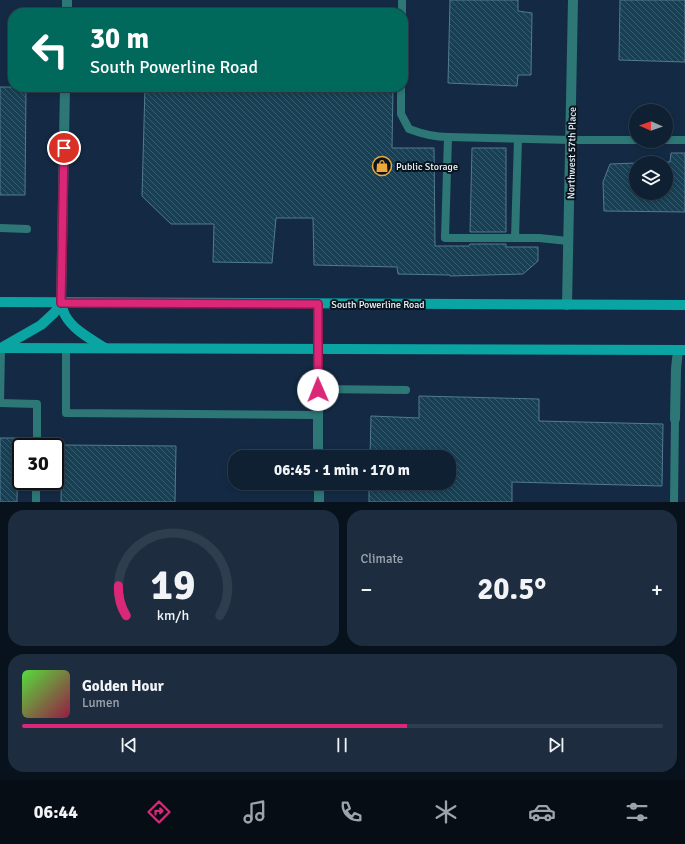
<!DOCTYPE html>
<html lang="en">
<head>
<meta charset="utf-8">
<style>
  :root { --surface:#0f2033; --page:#1d2d3f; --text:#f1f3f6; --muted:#9ba3ac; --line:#2f3e4e; --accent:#db2777 }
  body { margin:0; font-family:Signika,sans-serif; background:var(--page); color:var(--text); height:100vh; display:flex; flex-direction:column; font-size:15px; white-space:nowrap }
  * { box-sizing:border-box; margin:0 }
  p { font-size:13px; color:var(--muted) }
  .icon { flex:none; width:22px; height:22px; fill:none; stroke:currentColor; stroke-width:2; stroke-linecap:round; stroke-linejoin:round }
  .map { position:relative; height:502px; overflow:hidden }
  .details { display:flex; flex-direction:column; gap:8px; padding:8px; background:#08121c; flex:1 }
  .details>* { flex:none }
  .hud { position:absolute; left:8px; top:8px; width:400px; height:84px; border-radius:16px; box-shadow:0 2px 6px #0003,0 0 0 1px var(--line); background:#00695c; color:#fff; overflow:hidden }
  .needle { width:26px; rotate:272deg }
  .controls { position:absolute; left:629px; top:104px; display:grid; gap:8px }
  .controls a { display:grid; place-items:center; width:44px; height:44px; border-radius:50%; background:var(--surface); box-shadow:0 2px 6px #0003,0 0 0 1px var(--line); font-size:20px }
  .speed { position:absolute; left:12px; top:438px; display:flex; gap:8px; font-size:20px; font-weight:700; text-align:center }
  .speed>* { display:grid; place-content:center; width:52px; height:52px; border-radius:50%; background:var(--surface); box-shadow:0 2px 6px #0003,0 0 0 1px var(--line); line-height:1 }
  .speed .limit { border:2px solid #111; border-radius:6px; background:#fff; color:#111 }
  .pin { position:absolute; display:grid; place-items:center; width:34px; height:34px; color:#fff; margin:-17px; border:2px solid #fff; border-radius:50%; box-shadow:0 1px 4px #0007 }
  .me { position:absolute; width:44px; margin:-22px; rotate:359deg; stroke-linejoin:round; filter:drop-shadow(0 0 3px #0008) }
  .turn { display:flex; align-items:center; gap:14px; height:84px; padding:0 16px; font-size:18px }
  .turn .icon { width:52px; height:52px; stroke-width:2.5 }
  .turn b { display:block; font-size:28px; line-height:34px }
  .big { font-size:30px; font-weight:700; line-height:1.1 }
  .details .tile { flex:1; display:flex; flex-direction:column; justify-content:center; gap:6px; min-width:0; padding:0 14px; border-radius:16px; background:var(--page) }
  .details .dial { align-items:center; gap:0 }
  .dial svg { height:104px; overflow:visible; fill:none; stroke:var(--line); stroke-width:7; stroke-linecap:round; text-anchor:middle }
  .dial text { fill:var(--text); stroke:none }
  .song { display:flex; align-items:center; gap:12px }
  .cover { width:48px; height:48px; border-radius:6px; background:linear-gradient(135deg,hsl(110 70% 55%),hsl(340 70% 35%)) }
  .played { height:4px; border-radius:2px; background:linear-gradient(90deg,var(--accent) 60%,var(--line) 60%) }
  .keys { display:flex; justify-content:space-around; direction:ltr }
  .heat { display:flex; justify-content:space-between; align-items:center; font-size:22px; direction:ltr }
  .details .tiles { flex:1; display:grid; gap:8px; grid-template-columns:1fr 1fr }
  .tile:last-child { grid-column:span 2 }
  .trip { position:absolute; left:228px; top:450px; width:228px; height:40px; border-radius:16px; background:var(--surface); box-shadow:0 2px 6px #0003,0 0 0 1px var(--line); font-weight:700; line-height:40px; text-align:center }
  .menu { display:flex; height:64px; justify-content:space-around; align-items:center; background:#060d14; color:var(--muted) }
  .menu .icon { width:28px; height:28px }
  .menu .current { color:var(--accent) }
  .menu b { font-size:18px; color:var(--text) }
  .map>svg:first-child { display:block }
</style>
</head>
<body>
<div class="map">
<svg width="685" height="502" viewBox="0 0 685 502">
  <defs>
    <pattern id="building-back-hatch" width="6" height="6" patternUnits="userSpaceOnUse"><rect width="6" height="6" fill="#174054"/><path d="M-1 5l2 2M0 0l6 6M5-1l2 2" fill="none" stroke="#395c6e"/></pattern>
  </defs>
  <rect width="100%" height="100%" fill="#142a44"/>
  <!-- building -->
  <g fill="url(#building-back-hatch)" stroke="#537a90">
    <path d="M 450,0 L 518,0 L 518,11 L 532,13 L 531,75 L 518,75 L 517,86 L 448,83 Z"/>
    <path d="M 620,0 L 685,0 L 685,62 L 619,60 Z"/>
    <path d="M 0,87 L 26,87 L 25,195 L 0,195 Z"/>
    <path d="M 145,87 L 393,87 L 392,148 L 434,148 L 435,246 L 469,246 L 470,244 L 506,244 L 506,247 L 538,247 L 538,261 L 523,274 L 450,276 L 450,275 L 398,274 L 397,267 L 314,265 L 313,218 L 276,218 L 272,263 L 213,262 L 214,224 L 171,224 L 142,196 Z"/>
    <path d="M 472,148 L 506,148 L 506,232 L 470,232 Z"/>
    <path d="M 671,153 L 685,153 L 685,212 L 604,211 L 603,182 L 610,164 L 636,163 L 636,193 L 666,193 L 666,162 L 670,162 Z"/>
    <path d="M 419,396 L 539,399 L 539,421 L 663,424 L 662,486 L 512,482 L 512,502 L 369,502 L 369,483 L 449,483 L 449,457 L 370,457 L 371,416 L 419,418 Z"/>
    <path d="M 0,438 L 18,438 L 17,502 L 0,502 Z"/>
    <path d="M 62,445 L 176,446 L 175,502 L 61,502 Z"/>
  </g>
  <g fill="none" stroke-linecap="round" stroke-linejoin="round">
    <!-- lane -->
    <g stroke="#2d7877" stroke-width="8">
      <path d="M 402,13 L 402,0"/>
      <path d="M 401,87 L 401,114 L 409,129 C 422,134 434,137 448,137 L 571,140 L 636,140"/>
      <path d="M 448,137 L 445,238 L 539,238 L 568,241"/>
      <path d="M 666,140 L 685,140"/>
      <path d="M 0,228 L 27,229"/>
      <path d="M 515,238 L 518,139"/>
      <path d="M 66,348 L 66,413 L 318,415"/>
      <path d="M 318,389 L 406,390"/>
      <path d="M 0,402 L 1,348"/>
      <path d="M 0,403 L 37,404 L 37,447"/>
      <path d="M 36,502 L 36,481"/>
      <path d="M 674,502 L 675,419"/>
    </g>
    <!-- street -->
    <g stroke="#2d7877" stroke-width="10">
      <path d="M 67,13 L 67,0"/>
      <path d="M 61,303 L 65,87"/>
      <path d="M 318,304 L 318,457"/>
      <path d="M 567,305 L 573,0"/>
      <path d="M 675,419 L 676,369 L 678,350"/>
      <path d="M 319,483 L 319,502"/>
    </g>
    <!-- secondary -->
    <g stroke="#0aa5a3" stroke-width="10">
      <path d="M 0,302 L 685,305"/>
      <path d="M 61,303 C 62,307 63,311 65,315 C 73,330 91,339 105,348"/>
      <path d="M 0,348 L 685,350"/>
      <path d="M 1,348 L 41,325 L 54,313 L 61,303"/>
    </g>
  </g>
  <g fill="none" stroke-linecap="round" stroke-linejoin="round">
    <!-- route casing -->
    <g stroke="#8e194d" stroke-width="10">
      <path id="route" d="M 64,148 L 61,303 L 318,304 L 318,390"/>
    </g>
    <!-- route -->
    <use href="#route" stroke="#db2777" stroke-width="7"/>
  </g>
  <!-- icons -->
  <defs>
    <g id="shop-ring" transform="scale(1)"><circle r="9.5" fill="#09131e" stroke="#eea73c" stroke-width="1.5"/><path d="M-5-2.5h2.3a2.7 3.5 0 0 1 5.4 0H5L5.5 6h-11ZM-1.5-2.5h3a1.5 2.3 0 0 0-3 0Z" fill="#eea73c"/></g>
  </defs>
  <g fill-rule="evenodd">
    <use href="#shop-ring" x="382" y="166"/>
  </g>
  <g text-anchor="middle" stroke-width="4" stroke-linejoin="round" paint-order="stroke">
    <!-- street labels -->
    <g font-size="10" fill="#f0f6fc" stroke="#09131e">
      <text transform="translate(571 153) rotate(-89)" y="4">Northwest 57th Place</text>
      <text x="378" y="308">South Powerline Road</text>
    </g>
    <!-- poi labels -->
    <g font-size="10" fill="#f0f6fc" stroke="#09131e" text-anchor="start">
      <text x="396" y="170">Public Storage</text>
    </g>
  </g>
</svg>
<div class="controls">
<a><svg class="needle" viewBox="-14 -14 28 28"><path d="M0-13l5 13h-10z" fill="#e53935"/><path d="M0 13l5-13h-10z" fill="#9ba3ac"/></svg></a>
<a><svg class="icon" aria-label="layers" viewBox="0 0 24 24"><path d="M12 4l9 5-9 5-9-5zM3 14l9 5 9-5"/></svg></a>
</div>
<div class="speed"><div class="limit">30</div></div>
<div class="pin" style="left:64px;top:148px;background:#d93025"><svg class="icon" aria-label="arrive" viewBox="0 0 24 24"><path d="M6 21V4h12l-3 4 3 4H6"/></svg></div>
<svg class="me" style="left:318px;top:390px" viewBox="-20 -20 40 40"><circle r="19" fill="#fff"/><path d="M0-13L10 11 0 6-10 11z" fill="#db2777"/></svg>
<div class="trip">06:45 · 1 min · 170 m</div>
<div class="hud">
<div class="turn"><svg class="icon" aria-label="left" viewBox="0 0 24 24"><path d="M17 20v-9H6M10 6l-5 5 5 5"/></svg><div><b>30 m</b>South Powerline Road</div></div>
</div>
</div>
<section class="details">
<div class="tiles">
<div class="tile dial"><svg viewBox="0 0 100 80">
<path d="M14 69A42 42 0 1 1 86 69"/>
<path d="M14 69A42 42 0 0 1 8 46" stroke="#db2777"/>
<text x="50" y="56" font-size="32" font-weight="700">19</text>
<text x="50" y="72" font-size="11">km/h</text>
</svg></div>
<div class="tile"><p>Climate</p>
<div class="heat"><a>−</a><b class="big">20.5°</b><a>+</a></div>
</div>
<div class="tile">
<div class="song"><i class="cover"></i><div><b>Golden Hour</b><p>Lumen</p></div></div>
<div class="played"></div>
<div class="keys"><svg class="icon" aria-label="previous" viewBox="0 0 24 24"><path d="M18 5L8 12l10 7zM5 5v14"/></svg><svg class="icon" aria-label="pause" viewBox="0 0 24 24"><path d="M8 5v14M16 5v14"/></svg><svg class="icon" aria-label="next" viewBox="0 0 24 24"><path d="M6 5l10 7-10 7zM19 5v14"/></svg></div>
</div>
</div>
</section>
<nav class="menu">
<b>06:44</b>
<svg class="icon current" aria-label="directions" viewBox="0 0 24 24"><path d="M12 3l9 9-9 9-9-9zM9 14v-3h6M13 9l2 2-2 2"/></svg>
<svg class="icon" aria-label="music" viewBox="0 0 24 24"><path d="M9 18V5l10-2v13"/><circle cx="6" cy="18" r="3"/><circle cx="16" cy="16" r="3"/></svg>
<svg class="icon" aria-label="phone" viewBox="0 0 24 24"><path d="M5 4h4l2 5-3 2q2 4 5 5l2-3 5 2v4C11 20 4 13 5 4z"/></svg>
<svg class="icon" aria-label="climate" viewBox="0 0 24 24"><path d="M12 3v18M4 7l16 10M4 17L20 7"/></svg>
<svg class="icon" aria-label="car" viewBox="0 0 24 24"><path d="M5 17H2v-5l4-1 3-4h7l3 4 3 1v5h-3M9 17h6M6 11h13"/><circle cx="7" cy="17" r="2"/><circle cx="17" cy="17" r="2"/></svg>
<svg class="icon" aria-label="filters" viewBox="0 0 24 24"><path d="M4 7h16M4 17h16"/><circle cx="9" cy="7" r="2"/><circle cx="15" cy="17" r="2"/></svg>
</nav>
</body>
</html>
